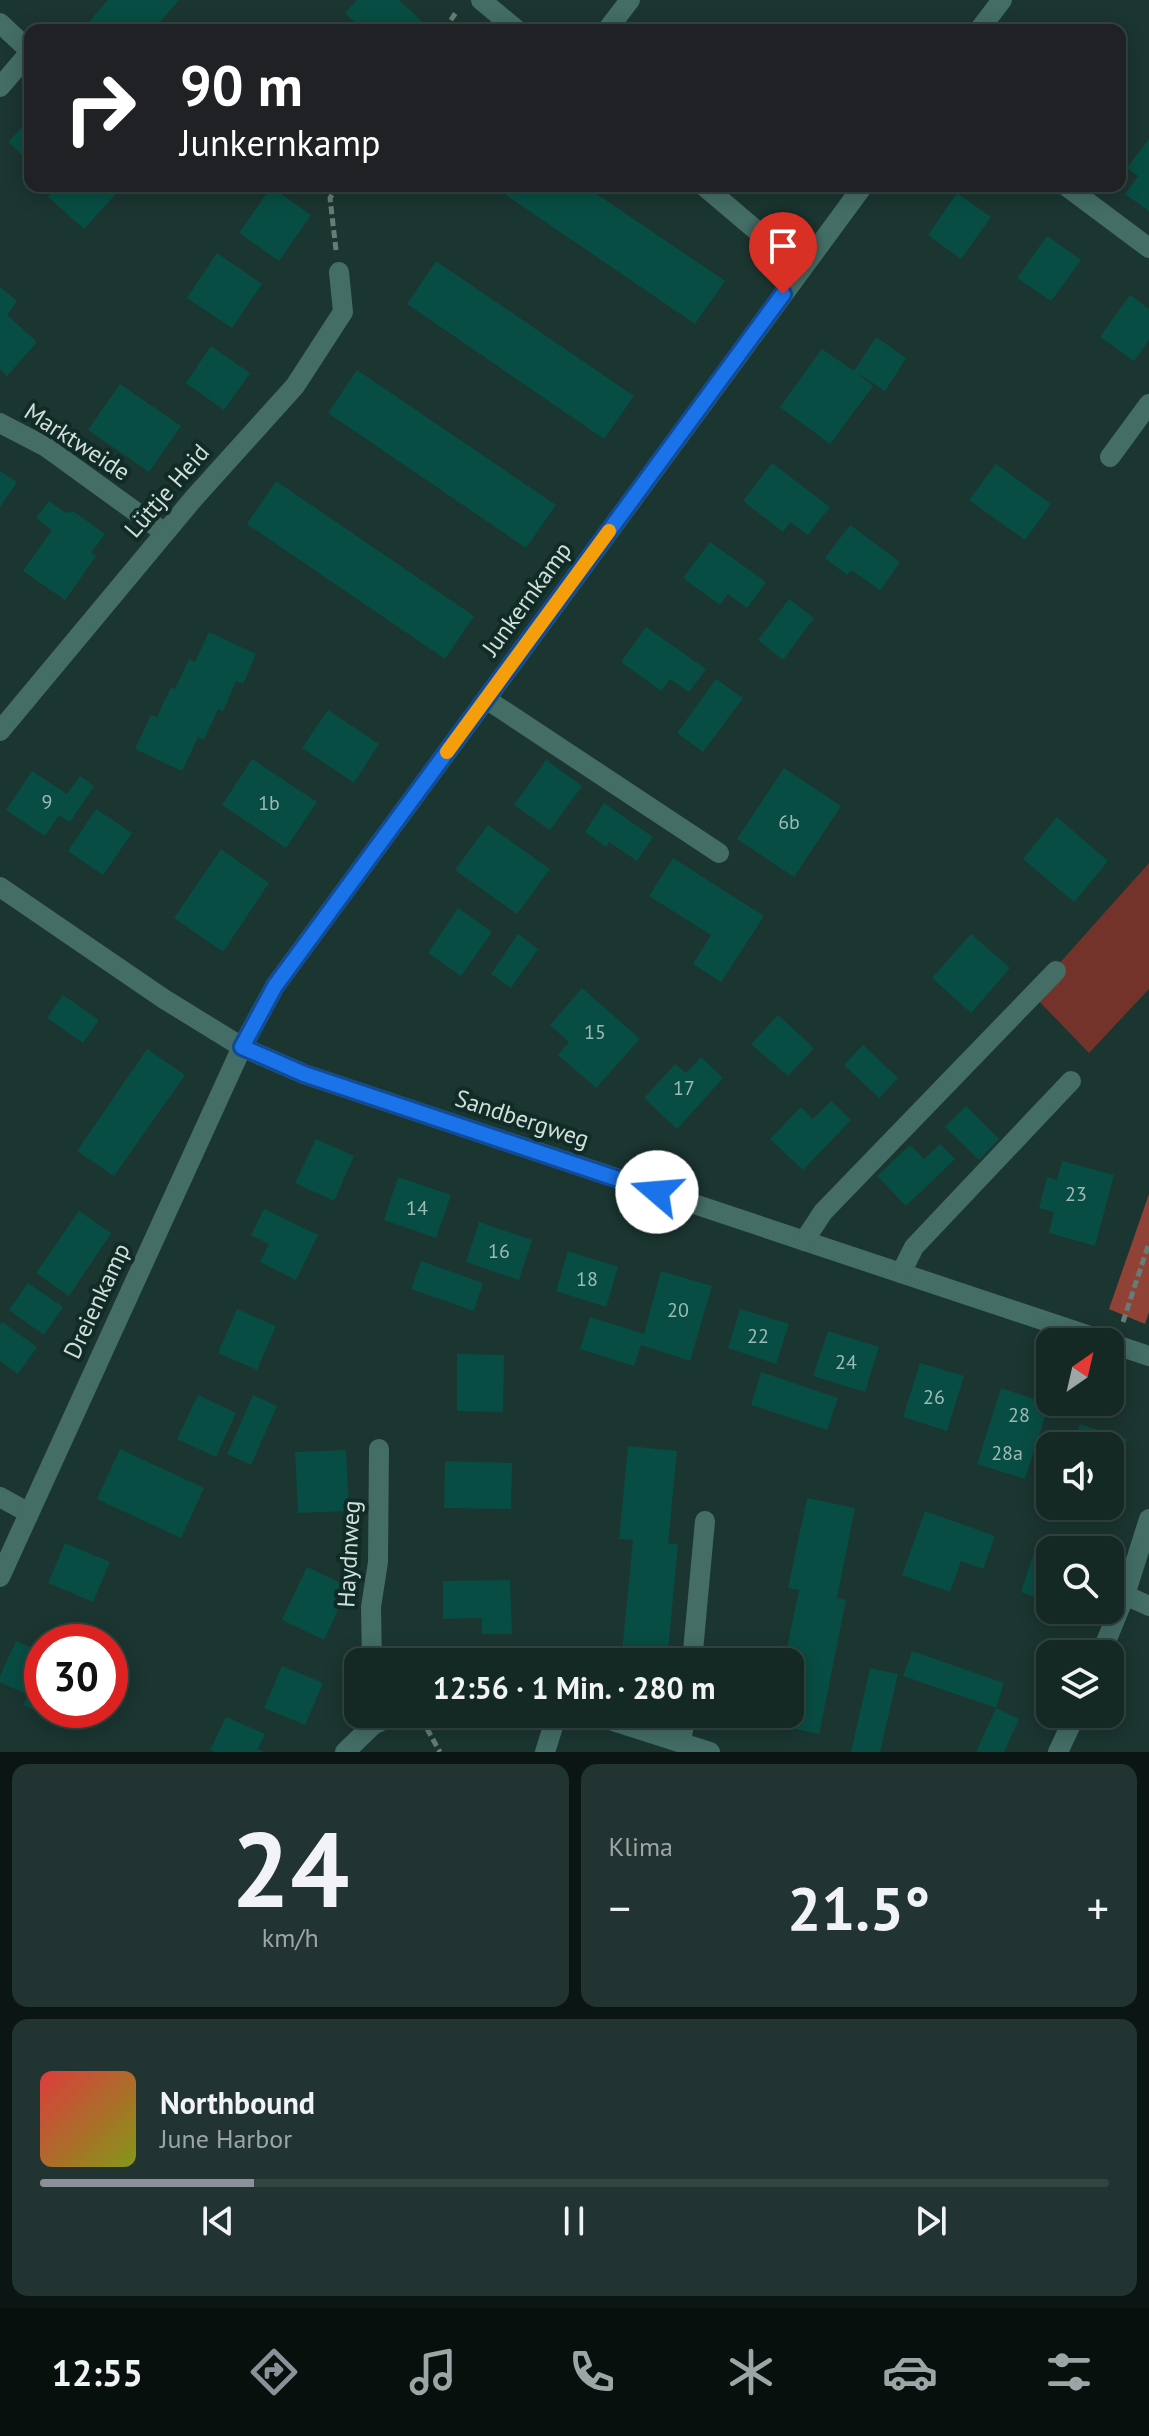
<!DOCTYPE html>
<html lang="de">
<head>
<meta charset="utf-8">
<style>
  :root { --surface:#142824; --page:#213431; --text:#f1f3f6; --muted:#9da6a6; --line:#334441; --accent:#8c9099 }
  body { margin:0; font-family:"PT Sans",sans-serif; background:var(--page); color:var(--text); height:100vh; display:flex; flex-direction:column; font-size:30px; white-space:nowrap }
  * { box-sizing:border-box; margin:0 }
  p { font-size:26px; color:var(--muted) }
  .icon { flex:none; width:44px; height:44px; fill:none; stroke:currentColor; stroke-width:2; stroke-linecap:round; stroke-linejoin:round }
  .map { position:relative; height:1752px; overflow:hidden }
  .sheet { display:flex; flex-direction:column; gap:12px; padding:12px; background:#0b1614; flex:1 }
  .sheet>* { flex:none }
  .hud { position:absolute; left:24px; top:24px; width:1102px; height:168px; border-radius:16px; box-shadow:0 4px 20px #0003,0 0 0 2px var(--line); background:#202124; color:#fff; overflow:hidden }
  .needle { width:52px; rotate:34deg }
  .fabs { position:absolute; left:1036px; top:1328px; display:grid; gap:16px }
  .fabs a { display:grid; place-items:center; width:88px; height:88px; border-radius:16px; background:var(--surface); box-shadow:0 4px 20px #0003,0 0 0 2px var(--line); font-size:40px }
  .speed { position:absolute; left:24px; top:1624px; display:flex; gap:16px; font-size:40px; font-weight:700; text-align:center }
  .speed>* { display:grid; place-content:center; width:104px; height:104px; border-radius:50%; background:var(--surface); box-shadow:0 4px 20px #0003,0 0 0 2px var(--line); line-height:1 }
  .speed .limit { border:12px solid #d22; background:#fff; color:#111 }
  .pin { position:absolute; display:grid; place-items:center; width:68px; height:68px; color:#fff; margin:-82px -34px; border-radius:50% 50% 50% 0; rotate:-45deg; box-shadow:0 0 8px #0007 }
  .pin .icon { rotate:45deg }
  .me { position:absolute; width:88px; margin:-44px; rotate:288deg; stroke-linejoin:round; filter:drop-shadow(0 0 6px #0008) }
  .turn { display:flex; align-items:center; gap:28px; height:168px; padding:0 24px; font-size:36px }
  .turn .icon { width:104px; height:104px; stroke-width:2.5 }
  .turn b { display:block; font-size:56px; line-height:68px }
  .big { font-size:60px; font-weight:700; line-height:1.1 }
  .sheet .card { flex:1; display:flex; flex-direction:column; justify-content:center; gap:12px; min-width:0; padding:0 28px; border-radius:16px; background:var(--page) }
  .sheet .dial { align-items:center; gap:0 }
  .dial b { font-size:104px; line-height:1 }
  .song { display:flex; align-items:center; gap:24px }
  .cover { width:96px; height:96px; border-radius:12px; background:linear-gradient(135deg,hsl(0 70% 55%),hsl(70 70% 35%)) }
  .played { height:8px; border-radius:4px; background:linear-gradient(90deg,var(--accent) 20%,var(--line) 20%) }
  .keys { display:flex; justify-content:space-around; direction:ltr }
  .heat { display:flex; justify-content:space-between; align-items:center; font-size:44px; direction:ltr }
  .sheet .tiles { flex:1; display:grid; gap:12px; grid-template-columns:1fr 1fr }
  .card:last-child { grid-column:span 2 }
  .trip { position:absolute; left:344px; top:1648px; width:460px; height:80px; border-radius:16px; background:var(--surface); box-shadow:0 4px 20px #0003,0 0 0 2px var(--line); font-weight:700; line-height:80px; text-align:center }
  .tab-bar { display:flex; height:128px; justify-content:space-around; align-items:center; background:#08100e; color:var(--muted) }
  .tab-bar .icon { width:56px; height:56px }
  .tab-bar .active { color:var(--accent) }
  .tab-bar b { font-size:36px; color:var(--text) }
  .map>svg:first-child { display:block }
</style>
</head>
<body>
<div class="map">
<svg width="1149" height="1752" viewBox="0 0 1149 1752">
  <rect width="100%" height="100%" fill="#1b3530"/>
  <!-- green -->
  <path fill="#73332a" d="M 1149,863 L 1149,989 L 1089,1053 L 1032,994 Z"/>
  <!-- forest -->
  <path fill="#914236" d="M 1149,1194 L 1149,1312 L 1145,1324 L 1109,1309 Z"/>
  <!-- building -->
  <g fill="#084d43">
    <path d="M 108,0 L 179,0 L 153,30 L 95,30 L 88,23 Z"/>
    <path d="M 357,0 L 399,0 L 431,30 L 363,30 L 345,13 Z"/>
    <path d="M 30,119 L 30,162 L 8,142 Z"/>
    <path d="M 1149,139 L 1149,211 L 1125,194 L 1138,176 L 1127,168 Z"/>
    <path d="M 58,186 L 123,186 L 84,229 L 48,197 Z"/>
    <path d="M 499,186 L 585,186 L 725,281 L 695,324 L 497,189 Z"/>
    <path d="M 271,187 L 311,215 L 279,261 L 239,233 Z"/>
    <path d="M 957,193 L 991,217 L 961,259 L 928,235 Z"/>
    <path d="M 1047,236 L 1081,260 L 1051,301 L 1017,278 Z"/>
    <path d="M 217,253 L 262,284 L 232,328 L 187,298 Z"/>
    <path d="M 436,261 L 634,396 L 604,439 L 407,304 Z"/>
    <path d="M 0,287 L 17,301 L 7,315 L 37,342 L 7,376 L 0,369 Z"/>
    <path d="M 1130,295 L 1149,309 L 1149,340 L 1134,361 L 1100,337 Z"/>
    <path d="M 876,337 L 906,358 L 885,391 L 856,372 L 873,386 L 830,444 L 780,407 L 822,349 L 854,371 Z"/>
    <path d="M 211,346 L 250,373 L 224,410 L 186,383 Z"/>
    <path d="M 357,370 L 556,505 L 526,548 L 328,413 Z"/>
    <path d="M 120,384 L 181,426 L 149,472 L 88,430 Z"/>
    <path d="M 772,463 L 830,507 L 808,535 L 790,522 L 783,532 L 743,501 Z"/>
    <path d="M 996,464 L 1051,504 L 1025,540 L 969,500 Z"/>
    <path d="M 0,471 L 17,482 L 0,507 Z"/>
    <path d="M 276,481 L 474,616 L 445,659 L 247,524 Z"/>
    <path d="M 49,501 L 66,513 L 73,511 L 105,534 L 91,553 L 96,556 L 65,600 L 23,571 L 52,530 L 36,518 Z"/>
    <path d="M 850,525 L 900,562 L 880,590 L 851,570 L 847,575 L 825,558 Z"/>
    <path d="M 710,542 L 766,582 L 747,608 L 728,594 L 720,605 L 683,578 Z"/>
    <path d="M 789,599 L 814,618 L 783,660 L 758,640 Z"/>
    <path d="M 646,627 L 706,669 L 689,692 L 670,679 L 661,691 L 621,662 Z"/>
    <path d="M 209,632 L 256,654 L 243,684 L 236,681 L 223,711 L 218,709 L 204,740 L 198,737 L 182,771 L 135,749 L 151,715 L 157,717 L 171,687 L 175,689 L 189,659 L 195,662 Z"/>
    <path d="M 716,679 L 743,698 L 703,752 L 677,733 Z"/>
    <path d="M 328,710 L 379,744 L 354,783 L 302,748 Z"/>
    <path d="M 252,759 L 317,802 L 286,848 L 222,805 Z"/>
    <path d="M 546,760 L 582,786 L 550,830 L 514,805 Z"/>
    <path d="M 784,768 L 841,806 L 794,877 L 737,839 Z"/>
    <path d="M 32,771 L 67,794 L 80,776 L 94,786 L 70,822 L 59,815 L 45,836 L 6,810 Z"/>
    <path d="M 604,803 L 653,837 L 637,861 L 609,842 L 606,847 L 585,832 Z"/>
    <path d="M 96,809 L 132,833 L 103,875 L 68,851 Z"/>
    <path d="M 1057,817 L 1108,861 L 1074,902 L 1023,859 Z"/>
    <path d="M 488,825 L 550,869 L 517,914 L 455,870 Z"/>
    <path d="M 221,849 L 269,883 L 223,952 L 174,918 Z"/>
    <path d="M 673,858 L 764,916 L 721,982 L 693,964 L 711,935 L 649,896 Z"/>
    <path d="M 458,908 L 492,932 L 461,976 L 428,953 Z"/>
    <path d="M 518,934 L 538,949 L 511,988 L 491,974 Z"/>
    <path d="M 971,934 L 1010,968 L 971,1013 L 932,978 Z"/>
    <path d="M 582,988 L 640,1039 L 596,1088 L 558,1055 L 569,1042 L 550,1025 Z"/>
    <path d="M 63,995 L 99,1020 L 83,1043 L 47,1018 Z"/>
    <path d="M 778,1015 L 814,1048 L 788,1076 L 751,1044 Z"/>
    <path d="M 863,1045 L 898,1078 L 879,1098 L 844,1065 Z"/>
    <path d="M 147,1049 L 185,1075 L 114,1176 L 77,1151 Z"/>
    <path d="M 701,1057 L 723,1078 L 677,1129 L 644,1098 L 675,1064 L 686,1073 Z"/>
    <path d="M 831,1101 L 851,1120 L 803,1170 L 770,1139 L 801,1107 L 813,1119 Z"/>
    <path d="M 966,1106 L 999,1139 L 979,1160 L 945,1127 Z"/>
    <path d="M 316,1139 L 354,1156 L 334,1201 L 295,1183 Z"/>
    <path d="M 940,1144 L 955,1159 L 906,1206 L 877,1176 L 910,1145 L 924,1159 Z"/>
    <path d="M 1062,1161 L 1114,1175 L 1095,1246 L 1049,1233 L 1054,1212 L 1039,1208 L 1047,1177 L 1057,1180 Z"/>
    <path d="M 398,1177 L 451,1195 L 436,1238 L 384,1220 Z"/>
    <path d="M 264,1209 L 318,1235 L 296,1280 L 260,1262 L 269,1244 L 251,1235 Z"/>
    <path d="M 79,1211 L 111,1233 L 69,1296 L 36,1273 Z"/>
    <path d="M 479,1222 L 532,1240 L 519,1280 L 466,1262 Z"/>
    <path d="M 568,1251 L 618,1267 L 606,1307 L 556,1291 Z"/>
    <path d="M 421,1261 L 483,1283 L 474,1311 L 411,1289 Z"/>
    <path d="M 661,1271 L 712,1286 L 690,1361 L 641,1345 L 634,1366 L 580,1349 L 590,1317 L 644,1334 Z"/>
    <path d="M 28,1283 L 63,1307 L 44,1335 L 9,1310 Z"/>
    <path d="M 237,1309 L 276,1326 L 257,1370 L 218,1353 Z"/>
    <path d="M 740,1309 L 789,1324 L 776,1364 L 728,1348 Z"/>
    <path d="M 2,1322 L 37,1347 L 18,1374 L 0,1361 L 0,1325 Z"/>
    <path d="M 828,1331 L 879,1347 L 865,1392 L 813,1376 Z"/>
    <path d="M 457,1354 L 504,1355 L 503,1412 L 457,1411 Z"/>
    <path d="M 920,1363 L 964,1376 L 947,1431 L 903,1417 Z"/>
    <path d="M 761,1372 L 838,1398 L 827,1430 L 751,1405 Z"/>
    <path d="M 1001,1388 L 1049,1404 L 1025,1479 L 977,1464 Z"/>
    <path d="M 198,1395 L 236,1413 L 216,1457 L 177,1439 Z"/>
    <path d="M 253,1395 L 277,1406 L 251,1465 L 227,1454 Z"/>
    <path d="M 1080,1424 L 1127,1439 L 1111,1491 L 1110,1446 L 1073,1446 Z"/>
    <path d="M 628,1446 L 677,1451 L 668,1544 L 678,1544 L 667,1662 L 621,1662 L 633,1540 L 619,1539 Z"/>
    <path d="M 120,1449 L 204,1488 L 181,1538 L 97,1499 Z"/>
    <path d="M 346,1450 L 349,1511 L 298,1513 L 295,1452 Z"/>
    <path d="M 445,1461 L 512,1463 L 511,1509 L 444,1508 Z"/>
    <path d="M 807,1498 L 855,1508 L 837,1598 L 846,1600 L 819,1734 L 771,1724 L 773,1714 L 790,1714 L 790,1662 L 784,1662 L 799,1590 L 788,1588 Z"/>
    <path d="M 925,1511 L 995,1536 L 983,1569 L 961,1561 L 950,1592 L 902,1575 Z"/>
    <path d="M 65,1543 L 110,1562 L 93,1602 L 48,1583 Z"/>
    <path d="M 1035,1550 L 1050,1555 L 1050,1603 L 1021,1592 Z"/>
    <path d="M 307,1567 L 349,1587 L 324,1640 L 282,1620 Z"/>
    <path d="M 510,1580 L 512,1634 L 482,1634 L 482,1618 L 443,1619 L 443,1581 Z"/>
    <path d="M 16,1641 L 42,1652 L 42,1710 L 61,1710 L 57,1720 L 23,1705 L 28,1695 L 0,1682 L 0,1676 Z"/>
    <path d="M 912,1651 L 1004,1683 L 996,1708 L 903,1676 Z"/>
    <path d="M 282,1666 L 323,1683 L 305,1725 L 264,1708 Z"/>
    <path d="M 870,1668 L 898,1674 L 880,1752 L 851,1752 Z"/>
    <path d="M 996,1708 L 1019,1719 L 1004,1752 L 976,1752 Z"/>
    <path d="M 226,1717 L 265,1734 L 258,1749 L 265,1752 L 215,1752 L 210,1750 Z"/>
  </g>
  <g fill="none" stroke-linecap="round" stroke-linejoin="round">
    <!-- path -->
    <g stroke="#667c77" stroke-width="5" stroke-dasharray="8 4" stroke-linecap="butt">
      <path d="M 444,30 L 457,11"/>
      <path d="M 336,250 L 330,198 L 338,186"/>
      <path d="M 1123,1322 L 1149,1243"/>
      <path d="M 421,1718 L 440,1752"/>
    </g>
    <!-- minor -->
    <g stroke="#436d65" stroke-width="20">
      <path d="M 481,0 L 517,30"/>
      <path d="M 0,23 L 30,51"/>
      <path d="M 607,30 L 630,0"/>
      <path d="M 979,30 L 1002,0"/>
      <path d="M 0,87 L 30,52"/>
      <path d="M 704,186 L 802,269"/>
      <path d="M 1066,186 L 1149,248"/>
      <path d="M 0,423 L 46,447 L 165,533"/>
      <path d="M 1110,457 L 1149,404"/>
      <path d="M 486,699 L 719,853"/>
      <path d="M 0,731 L 194,498 L 295,386 L 343,312 L 339,272"/>
      <path d="M 0,887 L 164,999 L 242,1047 L 304,1074 L 1108,1342"/>
      <path d="M 804,1241 L 823,1212 L 1056,971"/>
      <path d="M 901,1273 L 914,1247 L 1071,1081"/>
      <path d="M 1110,1343 L 1149,1356"/>
      <path d="M 0,1497 L 29,1513"/>
      <path d="M 0,1577 L 242,1047 L 275,986 L 863,186"/>
      <path d="M 1125,1595 L 1149,1606"/>
      <path d="M 1101,1654 L 1125,1595 L 1149,1519"/>
      <path d="M 372,1662 L 371,1607 L 378,1562 L 379,1449"/>
      <path d="M 692,1662 L 705,1521"/>
      <path d="M 591,1714 L 710,1752"/>
      <path d="M 681,1741 L 686,1714"/>
      <path d="M 345,1752 L 373,1725 L 396,1714"/>
      <path d="M 545,1752 L 557,1714"/>
      <path d="M 1058,1752 L 1076,1714"/>
    </g>
  </g>
  <g fill="none" stroke-linecap="round" stroke-linejoin="round">
    <!-- route casing -->
    <g stroke="#114b97" stroke-width="20">
      <path id="route" d="M 657,1192 L 304,1074 L 242,1047 L 275,986 L 783,294"/>
    </g>
    <!-- route -->
    <use href="#route" stroke="#1a73e8" stroke-width="14"/>
    <!-- slow -->
    <path stroke="#f59e0b" stroke-width="14" d="M 447,752 L 609,531"/>
  </g>
  <g text-anchor="middle" stroke-width="8" stroke-linejoin="round" paint-order="stroke">
    <!-- number labels -->
    <g font-size="20" fill="#9ebab5">
      <text x="47" y="809">9</text>
      <text x="269" y="810">1b</text>
      <text x="789" y="829">6b</text>
      <text x="595" y="1039">15</text>
      <text x="684" y="1095">17</text>
      <text x="1076" y="1201">23</text>
      <text x="417" y="1215">14</text>
      <text x="499" y="1258">16</text>
      <text x="587" y="1286">18</text>
      <text x="678" y="1317">20</text>
      <text x="758" y="1343">22</text>
      <text x="846" y="1369">24</text>
      <text x="934" y="1404">26</text>
      <text x="1019" y="1422">28</text>
      <text x="1007" y="1460">28a</text>
    </g>
    <!-- street labels -->
    <g font-size="24" fill="#d0dfdb" stroke="#112b26">
      <text transform="translate(77 442) rotate(33)" y="8">Marktweide</text>
      <text transform="translate(167 491) rotate(-49)" y="8">Lüttje Heid</text>
      <text transform="translate(527 599) rotate(-54)" y="8">Junkernkamp</text>
      <text transform="translate(522 1119) rotate(18)" y="8">Sandbergweg</text>
      <text transform="translate(97 1301) rotate(-65)" y="8">Dreienkamp</text>
      <text transform="translate(349 1554) rotate(-87)" y="8">Haydnweg</text>
    </g>
  </g>
</svg>
<div class="fabs">
<a><svg class="needle" viewBox="-14 -14 28 28"><path d="M0-13l5 13h-10z" fill="#e53935"/><path d="M0 13l5-13h-10z" fill="#9da6a6"/></svg></a>
<a><svg class="icon" aria-label="sound" viewBox="0 0 24 24"><path d="M4 9h4l5-4v14l-5-4H4zM17 9q2 3 0 6"/></svg></a>
<a><svg class="icon" aria-label="search" viewBox="0 0 24 24"><circle cx="10" cy="10" r="6"/><path d="M15 15l6 6"/></svg></a>
<a><svg class="icon" aria-label="layers" viewBox="0 0 24 24"><path d="M12 4l9 5-9 5-9-5zM3 14l9 5 9-5"/></svg></a>
</div>
<div class="speed"><div class="limit">30</div></div>
<div class="pin" style="left:783px;top:294px;background:#d93025"><svg class="icon" aria-label="arrive" viewBox="0 0 24 24"><path d="M6 21V4h12l-3 4 3 4H6"/></svg></div>
<svg class="me" style="left:657px;top:1192px" viewBox="-20 -20 40 40"><circle r="19" fill="#fff"/><path d="M0-13L10 11 0 6-10 11z" fill="#1a73e8"/></svg>
<div class="trip">12:56 · 1 Min. · 280 m</div>
<div class="hud">
<div class="turn"><svg class="icon" aria-label="right" viewBox="0 0 24 24"><path d="M7 20v-9h11M14 6l5 5-5 5"/></svg><div><b>90 m</b>Junkernkamp</div></div>
</div>
</div>
<section class="sheet">
<div class="tiles">
<div class="card dial"><b>24</b><p>km/h</p></div>
<div class="card"><p>Klima</p>
<div class="heat"><a>−</a><b class="big">21.5°</b><a>+</a></div>
</div>
<div class="card">
<div class="song"><i class="cover"></i><div><b>Northbound</b><p>June Harbor</p></div></div>
<div class="played"></div>
<div class="keys"><svg class="icon" aria-label="previous" viewBox="0 0 24 24"><path d="M18 5L8 12l10 7zM5 5v14"/></svg><svg class="icon" aria-label="pause" viewBox="0 0 24 24"><path d="M8 5v14M16 5v14"/></svg><svg class="icon" aria-label="next" viewBox="0 0 24 24"><path d="M6 5l10 7-10 7zM19 5v14"/></svg></div>
</div>
</div>
</section>
<nav class="tab-bar">
<b>12:55</b>
<svg class="icon active" aria-label="directions" viewBox="0 0 24 24"><path d="M12 3l9 9-9 9-9-9zM9 14v-3h6M13 9l2 2-2 2"/></svg>
<svg class="icon" aria-label="music" viewBox="0 0 24 24"><path d="M9 18V5l10-2v13"/><circle cx="6" cy="18" r="3"/><circle cx="16" cy="16" r="3"/></svg>
<svg class="icon" aria-label="phone" viewBox="0 0 24 24"><path d="M5 4h4l2 5-3 2q2 4 5 5l2-3 5 2v4C11 20 4 13 5 4z"/></svg>
<svg class="icon" aria-label="climate" viewBox="0 0 24 24"><path d="M12 3v18M4 7l16 10M4 17L20 7"/></svg>
<svg class="icon" aria-label="car" viewBox="0 0 24 24"><path d="M5 17H2v-5l4-1 3-4h7l3 4 3 1v5h-3M9 17h6M6 11h13"/><circle cx="7" cy="17" r="2"/><circle cx="17" cy="17" r="2"/></svg>
<svg class="icon" aria-label="filters" viewBox="0 0 24 24"><path d="M4 7h16M4 17h16"/><circle cx="9" cy="7" r="2"/><circle cx="15" cy="17" r="2"/></svg>
</nav>
</body>
</html>
